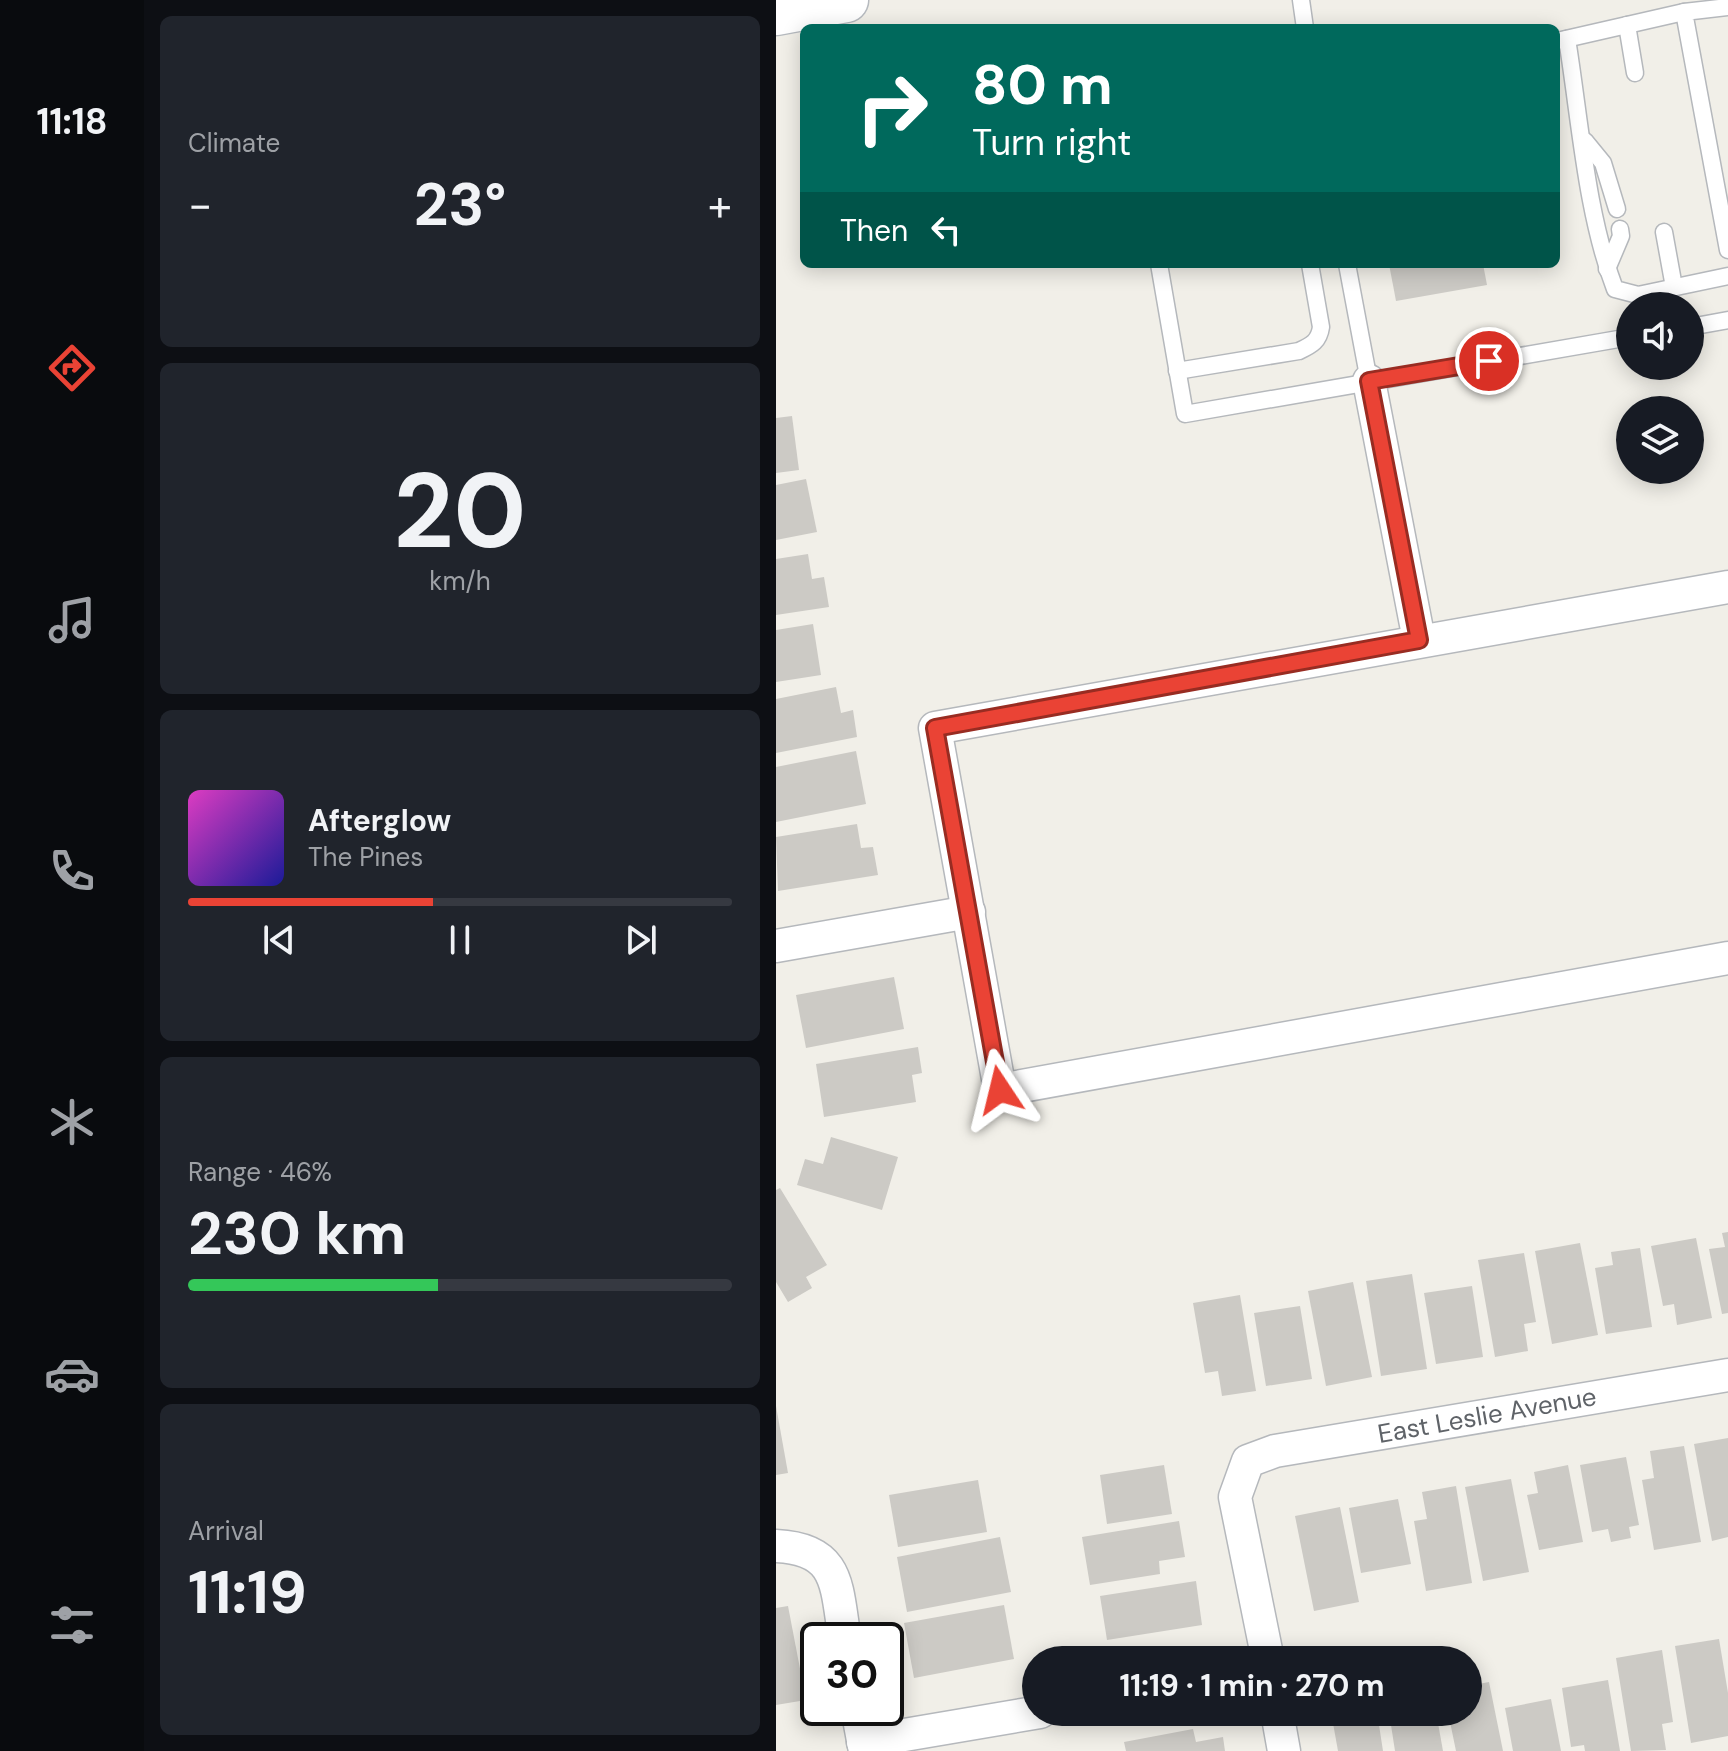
<!DOCTYPE html>
<html lang="en">
<head>
<meta charset="utf-8">
<style>
  :root { --surface:#171b24; --page:#20242c; --text:#f1f3f6; --muted:#9ea1a6; --line:#363941; --accent:#ea4335 }
  body { margin:0; font-family:"DM Sans",sans-serif; background:var(--page); color:var(--text); height:100vh; display:flex; flex-direction:column; font-size:30px; white-space:nowrap }
  * { box-sizing:border-box; margin:0 }
  p { font-size:26px; color:var(--muted) }
  .icon { flex:none; width:44px; height:44px; fill:none; stroke:currentColor; stroke-width:2; stroke-linecap:round; stroke-linejoin:round }
  .map { position:relative; flex:1; overflow:hidden }
  .panel { display:flex; flex-direction:column; gap:16px; padding:16px; background:#0d0f14; width:632px }
  .panel>* { flex:none }
  .hud { position:absolute; left:24px; top:24px; width:760px; height:244px; border-radius:12px; box-shadow:0 4px 20px #0003; background:#00695c; color:#fff; overflow:hidden }
  .tools { position:absolute; left:840px; top:292px; display:grid; gap:16px }
  .tools a { display:grid; place-items:center; width:88px; height:88px; border-radius:50%; background:var(--surface); box-shadow:0 4px 20px #0003; font-size:40px }
  .speed { position:absolute; left:24px; top:1622px; display:flex; gap:16px; font-size:40px; font-weight:700; text-align:center }
  .speed>* { display:grid; place-content:center; width:104px; height:104px; border-radius:50%; background:var(--surface); box-shadow:0 4px 20px #0003; line-height:1 }
  .speed .limit { border:4px solid #111; border-radius:12px; background:#fff; color:#111 }
  .pin { position:absolute; display:grid; place-items:center; width:68px; height:68px; color:#fff; margin:-34px; border:4px solid #fff; border-radius:50%; box-shadow:0 2px 8px #0007 }
  .me { position:absolute; width:88px; margin:-44px; rotate:350deg; stroke-linejoin:round; filter:drop-shadow(0 0 6px #0008) }
  .turn { display:flex; align-items:center; gap:28px; height:168px; padding:0 40px; font-size:36px }
  .turn .icon { width:104px; height:104px; stroke-width:2.5 }
  .turn b { display:block; font-size:56px; line-height:68px }
  .then { display:flex; align-items:center; height:76px; padding:0 40px; background:#0003; gap:16px; font-size:30px }
  .big { font-size:60px; font-weight:700; line-height:1.1 }
  .panel .widget { flex:1; display:flex; flex-direction:column; justify-content:center; gap:12px; min-width:0; padding:0 28px; border-radius:12px; background:var(--page) }
  .panel .dial { align-items:center; gap:0 }
  .dial b { font-size:104px; line-height:1 }
  .song { display:flex; align-items:center; gap:24px }
  .cover { width:96px; height:96px; border-radius:12px; background:linear-gradient(135deg,hsl(310 70% 55%),hsl(240 70% 35%)) }
  .played { height:8px; border-radius:4px; background:linear-gradient(90deg,var(--accent) 45%,var(--line) 45%) }
  .keys { display:flex; justify-content:space-around; direction:ltr }
  .heat { display:flex; justify-content:space-between; align-items:center; font-size:44px; direction:ltr }
  .charge { height:12px; border-radius:6px; background:linear-gradient(90deg,#34c759 46%,var(--line) 0) }
  .trip { position:absolute; left:246px; top:1646px; width:460px; height:80px; border-radius:40px; background:var(--surface); box-shadow:0 4px 20px #0003; font-weight:700; line-height:80px; text-align:center }
  main { display:flex; flex:1; min-height:0 }
  .tab-bar { display:flex; flex-direction:column; width:144px; justify-content:space-around; align-items:center; background:#090b0e; color:var(--muted) }
  .tab-bar .icon { width:56px; height:56px }
  .tab-bar .selected { color:var(--accent) }
  .tab-bar b { font-size:36px; color:var(--text) }
  .map>svg:first-child { display:block }
</style>
</head>
<body>
<main>
<nav class="tab-bar">
<b>11:18</b>
<svg class="icon selected" aria-label="directions" viewBox="0 0 24 24"><path d="M12 3l9 9-9 9-9-9zM9 14v-3h6M13 9l2 2-2 2"/></svg>
<svg class="icon" aria-label="music" viewBox="0 0 24 24"><path d="M9 18V5l10-2v13"/><circle cx="6" cy="18" r="3"/><circle cx="16" cy="16" r="3"/></svg>
<svg class="icon" aria-label="phone" viewBox="0 0 24 24"><path d="M5 4h4l2 5-3 2q2 4 5 5l2-3 5 2v4C11 20 4 13 5 4z"/></svg>
<svg class="icon" aria-label="climate" viewBox="0 0 24 24"><path d="M12 3v18M4 7l16 10M4 17L20 7"/></svg>
<svg class="icon" aria-label="car" viewBox="0 0 24 24"><path d="M5 17H2v-5l4-1 3-4h7l3 4 3 1v5h-3M9 17h6M6 11h13"/><circle cx="7" cy="17" r="2"/><circle cx="17" cy="17" r="2"/></svg>
<svg class="icon" aria-label="filters" viewBox="0 0 24 24"><path d="M4 7h16M4 17h16"/><circle cx="9" cy="7" r="2"/><circle cx="15" cy="17" r="2"/></svg>
</nav>
<section class="panel">
<div class="widget"><p>Climate</p>
<div class="heat"><a>−</a><b class="big">23°</b><a>+</a></div>
</div>
<div class="widget dial"><b>20</b><p>km/h</p></div>
<div class="widget">
<div class="song"><i class="cover"></i><div><b>Afterglow</b><p>The Pines</p></div></div>
<div class="played"></div>
<div class="keys"><svg class="icon" aria-label="previous" viewBox="0 0 24 24"><path d="M18 5L8 12l10 7zM5 5v14"/></svg><svg class="icon" aria-label="pause" viewBox="0 0 24 24"><path d="M8 5v14M16 5v14"/></svg><svg class="icon" aria-label="next" viewBox="0 0 24 24"><path d="M6 5l10 7-10 7zM19 5v14"/></svg></div>
</div>
<div class="widget"><p>Range · 46%</p><b class="big">230 km</b><div class="charge"></div></div>
<div class="widget"><p>Arrival</p><b class="big">11:19</b></div>
</section>
<div class="map">
<svg width="952" height="1751" viewBox="0 0 952 1751">
  <rect width="100%" height="100%" fill="#f1efe8"/>
  <!-- building -->
  <g fill="#cccac5">
    <path d="M 613,264 L 707,264 L 711,285 L 620,301 Z"/>
    <path d="M 16,416 L 23,470 L 0,473 L 0,418 Z"/>
    <path d="M 30,479 L 41,532 L 0,540 L 0,485 Z"/>
    <path d="M 32,554 L 36,579 L 48,577 L 53,607 L 0,615 L 0,559 Z"/>
    <path d="M 37,624 L 45,675 L 0,682 L 0,630 Z"/>
    <path d="M 60,687 L 65,713 L 77,710 L 81,737 L 0,753 L 0,699 Z"/>
    <path d="M 80,751 L 90,804 L 0,822 L 0,767 Z"/>
    <path d="M 81,824 L 85,848 L 97,847 L 102,875 L 2,891 L 0,837 Z"/>
    <path d="M 118,977 L 128,1029 L 30,1048 L 20,995 Z"/>
    <path d="M 142,1047 L 146,1073 L 136,1075 L 140,1102 L 48,1117 L 40,1064 Z"/>
    <path d="M 55,1137 L 122,1157 L 106,1210 L 21,1185 L 29,1159 L 47,1164 Z"/>
    <path d="M 4,1188 L 51,1265 L 30,1277 L 36,1288 L 12,1302 L 0,1282 L 0,1190 Z"/>
    <path d="M 952,1232 L 952,1313 L 946,1314 L 933,1249 L 949,1247 L 946,1233 Z"/>
    <path d="M 920,1238 L 936,1318 L 901,1325 L 898,1304 L 887,1306 L 875,1246 Z"/>
    <path d="M 804,1243 L 822,1335 L 776,1344 L 759,1251 Z"/>
    <path d="M 864,1248 L 876,1327 L 830,1334 L 819,1268 L 837,1265 L 835,1252 Z"/>
    <path d="M 748,1253 L 760,1322 L 748,1324 L 752,1351 L 719,1357 L 702,1260 Z"/>
    <path d="M 636,1274 L 651,1369 L 605,1376 L 590,1281 Z"/>
    <path d="M 577,1282 L 596,1377 L 550,1386 L 532,1291 Z"/>
    <path d="M 696,1286 L 707,1357 L 660,1364 L 648,1293 Z"/>
    <path d="M 464,1295 L 480,1391 L 446,1396 L 442,1371 L 429,1373 L 417,1303 Z"/>
    <path d="M 524,1306 L 536,1379 L 490,1386 L 478,1313 Z"/>
    <path d="M 0,1406 L 12,1473 L 0,1475 Z"/>
    <path d="M 952,1438 L 952,1537 L 936,1541 L 918,1444 Z"/>
    <path d="M 908,1446 L 925,1542 L 878,1550 L 866,1480 L 878,1478 L 874,1451 Z"/>
    <path d="M 850,1457 L 863,1525 L 853,1527 L 855,1538 L 835,1542 L 832,1529 L 816,1532 L 804,1465 Z"/>
    <path d="M 388,1465 L 396,1514 L 331,1524 L 324,1475 Z"/>
    <path d="M 792,1465 L 807,1542 L 763,1550 L 751,1495 L 762,1493 L 758,1472 Z"/>
    <path d="M 735,1479 L 753,1572 L 707,1581 L 689,1487 Z"/>
    <path d="M 202,1480 L 211,1532 L 122,1547 L 113,1495 Z"/>
    <path d="M 680,1486 L 696,1583 L 650,1591 L 638,1521 L 651,1519 L 646,1492 Z"/>
    <path d="M 622,1499 L 635,1564 L 585,1573 L 573,1508 Z"/>
    <path d="M 564,1507 L 583,1602 L 538,1611 L 519,1516 Z"/>
    <path d="M 403,1521 L 409,1557 L 383,1561 L 384,1574 L 314,1585 L 306,1537 Z"/>
    <path d="M 224,1537 L 235,1592 L 131,1612 L 121,1557 Z"/>
    <path d="M 420,1581 L 426,1625 L 331,1640 L 324,1596 Z"/>
    <path d="M 228,1605 L 238,1659 L 138,1678 L 128,1623 Z"/>
    <path d="M 12,1606 L 30,1700 L 0,1705 L 0,1608 Z"/>
    <path d="M 943,1639 L 952,1693 L 952,1736 L 915,1743 L 899,1646 Z"/>
    <path d="M 886,1650 L 897,1722 L 886,1724 L 890,1750 L 855,1751 L 840,1658 Z"/>
    <path d="M 832,1680 L 844,1751 L 809,1751 L 808,1745 L 795,1747 L 786,1688 Z"/>
    <path d="M 713,1682 L 727,1751 L 680,1751 L 672,1712 L 692,1712 L 692,1686 Z"/>
    <path d="M 775,1699 L 785,1751 L 737,1751 L 729,1708 Z"/>
    <path d="M 555,1712 L 601,1712 L 607,1751 L 562,1751 Z"/>
    <path d="M 613,1712 L 660,1712 L 667,1751 L 619,1751 Z"/>
    <path d="M 417,1729 L 420,1742 L 447,1737 L 449,1751 L 350,1751 L 348,1742 Z"/>
  </g>
  <g fill="none" stroke-linecap="round" stroke-linejoin="round">
    <!-- service casing -->
    <g stroke="#b5b8bc" stroke-width="19">
      <g id="service">
        <path d="M 525,0 L 529,28"/>
        <path d="M 952,7 L 908,12 L 952,250"/>
        <path d="M 851,25 L 859,73"/>
        <path d="M 791,39 C 804,119 810,213 839,289 L 862,295 L 952,276"/>
        <path d="M 781,41 L 908,12"/>
        <path d="M 809,141 L 827,163 L 841,209"/>
        <path d="M 888,232 L 898,287"/>
        <path d="M 383,264 L 409,414 L 854,337"/>
        <path d="M 571,264 L 593,381"/>
        <path d="M 831,269 L 845,236 L 844,229"/>
        <path d="M 914,327 L 952,320"/>
        <path d="M 401,371 L 523,351 C 536,345 543,341 545,327 L 534,264"/>
      </g>
    </g>
    <!-- minor casing -->
    <g stroke="#b5b8bc" stroke-width="35">
      <g id="minor">
        <path d="M 593,381 L 643,640"/>
        <path d="M 952,587 L 159,728 L 224,1090 L 952,958"/>
        <path d="M 0,946 L 193,912"/>
        <path d="M 0,1546 C 65,1549 60,1587 69,1640"/>
        <path d="M 492,1660 L 459,1497 L 472,1461 L 499,1451 L 952,1375"/>
        <path d="M 81,1708 L 89,1751"/>
        <path d="M 501,1712 L 508,1751"/>
        <path d="M 87,1742 L 264,1712"/>
      </g>
    </g>
    <!-- secondary casing -->
    <g stroke="#b6babf" stroke-width="47">
      <path id="secondary" d="M 0,13 L 70,0"/>
    </g>
    <!-- service -->
    <use href="#service" stroke="#fff" stroke-width="16"/>
    <!-- minor -->
    <use href="#minor" stroke="#fff" stroke-width="32"/>
    <!-- secondary -->
    <use href="#secondary" stroke="#fff" stroke-width="44"/>
  </g>
  <g fill="none" stroke-linecap="round" stroke-linejoin="round">
    <!-- route casing -->
    <g stroke="#982c22" stroke-width="20">
      <path id="route" d="M 224,1090 L 159,728 L 643,640 L 593,381 L 713,361"/>
    </g>
    <!-- route -->
    <use href="#route" stroke="#ea4335" stroke-width="14"/>
  </g>
  <g text-anchor="middle" stroke-width="7" stroke-linejoin="round" paint-order="stroke">
    <!-- street labels -->
    <g font-size="26" fill="#5f6368" stroke="#fff">
      <text transform="translate(711 1415) rotate(-10)" y="9">East Leslie Avenue</text>
    </g>
  </g>
</svg>
<div class="tools">
<a><svg class="icon" aria-label="sound" viewBox="0 0 24 24"><path d="M4 9h4l5-4v14l-5-4H4zM17 9q2 3 0 6"/></svg></a>
<a><svg class="icon" aria-label="layers" viewBox="0 0 24 24"><path d="M12 4l9 5-9 5-9-5zM3 14l9 5 9-5"/></svg></a>
</div>
<div class="speed"><div class="limit">30</div></div>
<div class="pin" style="left:713px;top:361px;background:#d93025"><svg class="icon" aria-label="arrive" viewBox="0 0 24 24"><path d="M6 21V4h12l-3 4 3 4H6"/></svg></div>
<svg class="me" style="left:224px;top:1090px" viewBox="-20 -20 40 40"><path d="M0-17L14 15 0 8-14 15z" fill="#ea4335" stroke="#fff" stroke-width="4"/></svg>
<div class="trip">11:19 · 1 min · 270 m</div>
<div class="hud">
<div class="turn"><svg class="icon" aria-label="right" viewBox="0 0 24 24"><path d="M7 20v-9h11M14 6l5 5-5 5"/></svg><div><b>80 m</b>Turn right</div></div>
<div class="then">Then<svg class="icon" aria-label="left" viewBox="0 0 24 24"><path d="M17 20v-9H6M10 6l-5 5 5 5"/></svg></div>
</div>
</div>
</main>
</body>
</html>
